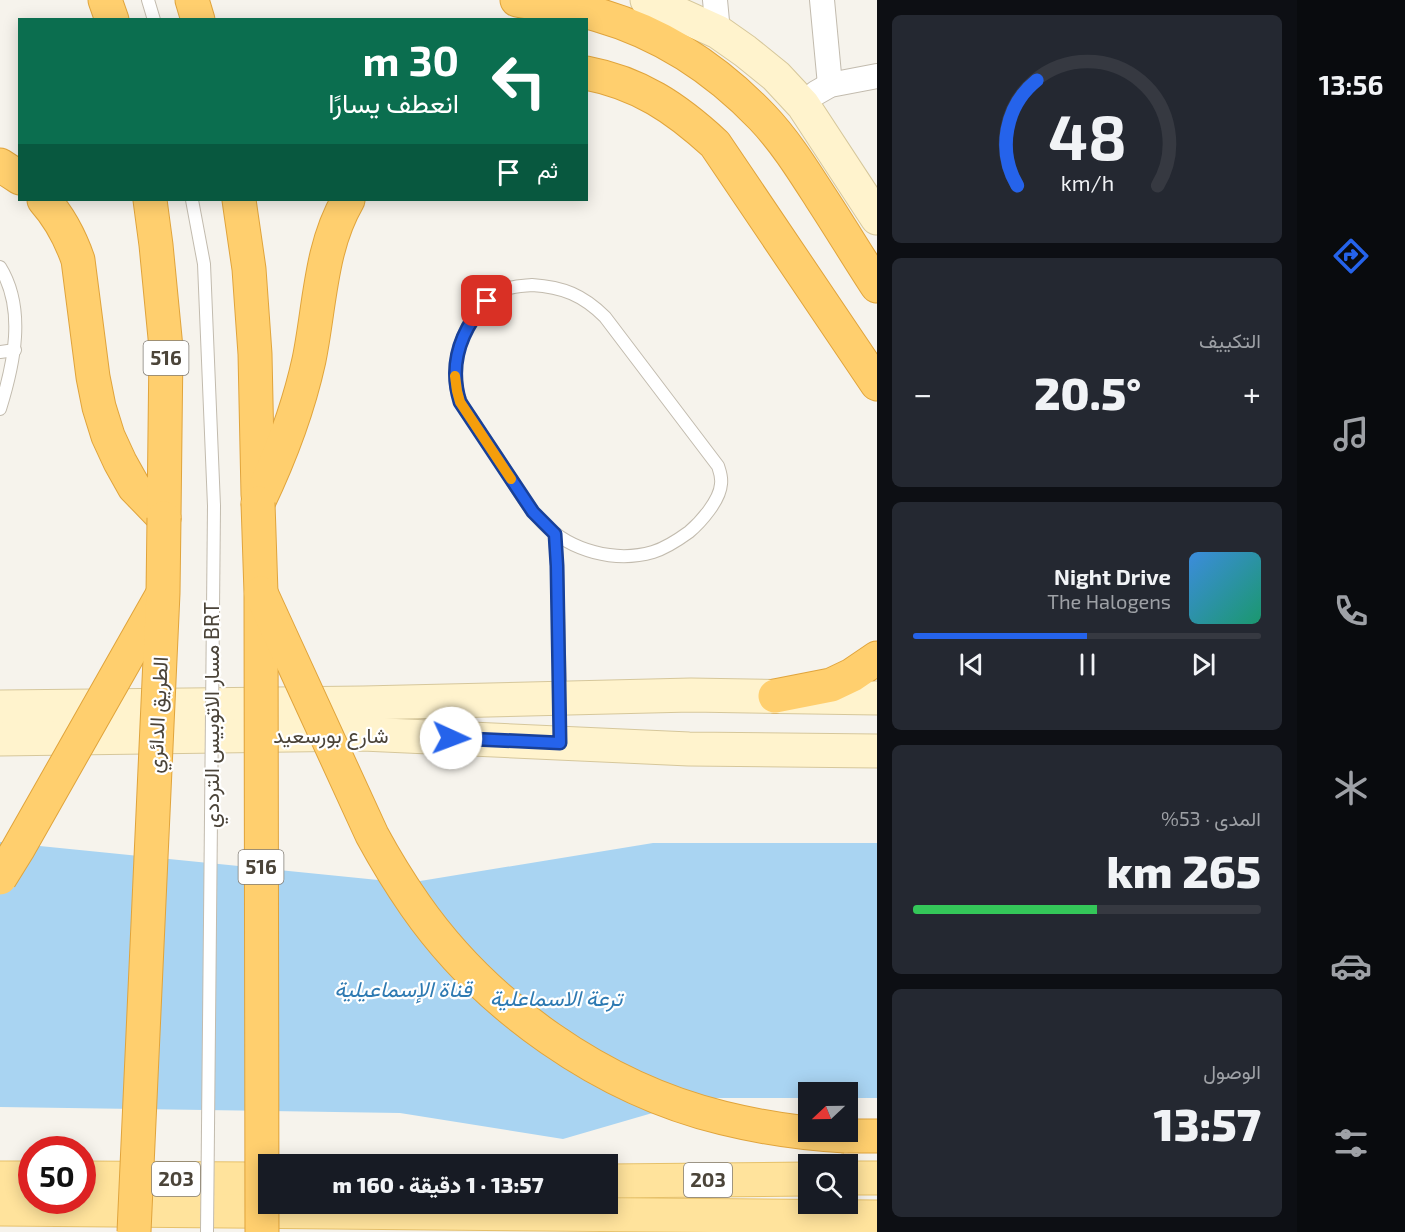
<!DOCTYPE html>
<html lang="ar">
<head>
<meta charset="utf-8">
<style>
  :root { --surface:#171b24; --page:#242831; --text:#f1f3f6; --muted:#9ea1a6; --line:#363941; --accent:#2563eb }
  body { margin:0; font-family:"Exo 2",Vazirmatn,sans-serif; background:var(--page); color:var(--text); direction:rtl; height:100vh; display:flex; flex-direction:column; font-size:22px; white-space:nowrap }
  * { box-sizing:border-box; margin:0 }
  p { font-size:20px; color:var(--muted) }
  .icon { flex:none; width:33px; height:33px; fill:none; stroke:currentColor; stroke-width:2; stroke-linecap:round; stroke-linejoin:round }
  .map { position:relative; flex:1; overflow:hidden; direction:ltr }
  .panel { display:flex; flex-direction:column; gap:15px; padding:15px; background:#0d0f14; width:420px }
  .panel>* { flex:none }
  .guide { position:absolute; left:18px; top:18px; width:570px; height:183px; border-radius:0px; box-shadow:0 3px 15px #0003; direction:rtl; background:#0b6e4f; color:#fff; overflow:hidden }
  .needle { width:39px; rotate:248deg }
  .fabs { position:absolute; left:798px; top:1082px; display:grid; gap:12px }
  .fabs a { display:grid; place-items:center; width:60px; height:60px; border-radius:0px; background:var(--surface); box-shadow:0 3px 15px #0003; font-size:30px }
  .speed { position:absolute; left:18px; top:1136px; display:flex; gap:12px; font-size:30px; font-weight:700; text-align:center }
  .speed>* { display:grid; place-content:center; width:78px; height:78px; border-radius:50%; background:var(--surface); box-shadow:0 3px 15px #0003; line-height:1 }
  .speed .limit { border:9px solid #d22; background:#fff; color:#111 }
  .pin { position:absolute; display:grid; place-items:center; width:51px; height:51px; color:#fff; margin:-26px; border-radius:12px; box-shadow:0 3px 9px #0006 }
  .me { position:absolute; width:66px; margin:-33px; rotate:92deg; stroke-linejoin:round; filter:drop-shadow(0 0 4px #0008) }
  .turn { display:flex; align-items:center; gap:21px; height:126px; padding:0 30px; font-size:27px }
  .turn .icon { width:78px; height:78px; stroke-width:2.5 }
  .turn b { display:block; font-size:42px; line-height:51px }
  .then { display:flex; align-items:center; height:57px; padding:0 30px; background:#0003; gap:12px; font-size:22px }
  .big { font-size:45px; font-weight:800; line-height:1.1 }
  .panel .card { flex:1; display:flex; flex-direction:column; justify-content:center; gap:9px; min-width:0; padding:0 21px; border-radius:9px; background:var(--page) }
  .panel .dial { align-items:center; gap:0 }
  .dial svg { height:156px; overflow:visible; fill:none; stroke:var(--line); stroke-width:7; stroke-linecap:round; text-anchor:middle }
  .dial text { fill:var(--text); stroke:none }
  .song { display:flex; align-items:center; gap:18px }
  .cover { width:72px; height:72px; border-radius:9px; background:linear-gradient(135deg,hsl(210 70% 55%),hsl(160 70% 35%)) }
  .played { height:6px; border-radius:3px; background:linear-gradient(90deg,var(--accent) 50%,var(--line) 50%) }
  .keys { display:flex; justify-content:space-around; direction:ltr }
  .heat { display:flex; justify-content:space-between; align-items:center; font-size:33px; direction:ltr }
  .charge { height:9px; border-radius:4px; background:linear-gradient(90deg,#34c759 53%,var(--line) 0) }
  .trip { position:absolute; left:258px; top:1154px; width:360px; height:60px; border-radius:0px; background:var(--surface); box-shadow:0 3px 15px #0003; font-weight:800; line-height:60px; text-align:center; direction:rtl }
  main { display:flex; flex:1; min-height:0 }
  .tab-bar { display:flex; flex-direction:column; width:108px; justify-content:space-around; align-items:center; background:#090b0e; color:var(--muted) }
  .tab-bar .icon { width:42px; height:42px }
  .tab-bar .active { color:var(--accent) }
  .tab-bar b { font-size:27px; color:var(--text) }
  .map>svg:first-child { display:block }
</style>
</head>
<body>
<main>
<nav class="tab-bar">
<b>13:56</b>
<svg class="icon active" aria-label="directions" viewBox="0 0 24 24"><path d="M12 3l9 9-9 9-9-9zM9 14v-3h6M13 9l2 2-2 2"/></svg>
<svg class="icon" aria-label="music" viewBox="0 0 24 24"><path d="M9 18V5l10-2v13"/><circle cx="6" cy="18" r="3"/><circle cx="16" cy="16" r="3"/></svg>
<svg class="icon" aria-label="phone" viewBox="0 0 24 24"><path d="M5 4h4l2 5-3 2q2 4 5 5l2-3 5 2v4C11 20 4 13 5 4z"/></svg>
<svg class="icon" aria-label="climate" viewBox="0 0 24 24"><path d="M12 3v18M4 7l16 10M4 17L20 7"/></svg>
<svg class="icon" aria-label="car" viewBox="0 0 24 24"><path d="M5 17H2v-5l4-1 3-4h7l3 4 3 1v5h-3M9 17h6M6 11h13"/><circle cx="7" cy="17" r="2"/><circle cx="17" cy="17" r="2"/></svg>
<svg class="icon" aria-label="filters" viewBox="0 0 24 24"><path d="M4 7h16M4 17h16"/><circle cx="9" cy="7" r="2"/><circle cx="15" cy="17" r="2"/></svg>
</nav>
<section class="panel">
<div class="card dial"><svg viewBox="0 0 100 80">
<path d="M14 69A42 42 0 1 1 86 69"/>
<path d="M14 69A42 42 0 0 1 24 15" stroke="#2563eb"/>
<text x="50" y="56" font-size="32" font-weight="700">48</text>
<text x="50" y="72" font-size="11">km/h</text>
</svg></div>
<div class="card"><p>التكييف</p>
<div class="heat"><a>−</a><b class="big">20.5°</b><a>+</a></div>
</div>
<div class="card">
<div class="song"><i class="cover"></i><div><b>Night Drive</b><p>The Halogens</p></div></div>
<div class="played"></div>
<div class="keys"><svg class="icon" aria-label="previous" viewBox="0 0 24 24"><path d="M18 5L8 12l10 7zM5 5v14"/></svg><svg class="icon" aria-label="pause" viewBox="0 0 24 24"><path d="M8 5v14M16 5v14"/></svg><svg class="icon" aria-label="next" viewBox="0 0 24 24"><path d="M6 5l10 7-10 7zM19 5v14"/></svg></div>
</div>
<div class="card"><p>المدى · 53%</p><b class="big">265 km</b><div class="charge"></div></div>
<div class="card"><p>الوصول</p><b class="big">13:57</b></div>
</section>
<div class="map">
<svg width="877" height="1232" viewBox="0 0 877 1232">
  <rect width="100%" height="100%" fill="#f6f3ec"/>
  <!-- water -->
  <path fill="#a9d4f2" d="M 0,842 L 408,883 L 653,843 L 877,843 L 877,1098 L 848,1098 L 848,1092 L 808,1092 L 808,1098 L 704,1098 L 563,1139 L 400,1113 L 0,1107 Z"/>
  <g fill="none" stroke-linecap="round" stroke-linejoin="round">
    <!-- lane casing -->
    <g stroke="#c2bbae" stroke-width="14">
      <g id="lane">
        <path d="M 148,0 L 154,20"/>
        <path d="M 192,200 L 204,264 L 214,506"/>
        <path d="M 0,267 C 26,309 14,364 0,409"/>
        <path d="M 532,285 C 563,287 583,295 605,317 L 718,466 C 720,472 722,477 721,484 C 720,500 701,522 689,532 C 678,540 666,548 653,552 C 615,563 571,551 543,523 C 526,506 514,483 501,463 C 492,449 482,435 473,421 C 469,415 464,409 461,402 C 444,368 467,307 501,291 C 510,286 522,286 532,285 Z"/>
        <path d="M 0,352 L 15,350"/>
        <path d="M 555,534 L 557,566 L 560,697"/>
      </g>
    </g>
    <!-- street casing -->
    <g stroke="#c2bbae" stroke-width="26">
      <g id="street">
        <path d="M 715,0 L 718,32"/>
        <path d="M 822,0 L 830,85"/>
        <path d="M 816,93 L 830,85 L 877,76"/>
      </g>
    </g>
    <!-- secondary casing -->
    <g stroke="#d6c79b" stroke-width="35">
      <g id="secondary">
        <path d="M 647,0 L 718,32 L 745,51 L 776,76 L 803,105 L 877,218"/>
        <path d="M 0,707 L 363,703 L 691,695 L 877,698"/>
        <path d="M 0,739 L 363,734 L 689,749 L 877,751"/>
      </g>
    </g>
    <!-- primary casing -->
    <g stroke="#e6c16a" stroke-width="35">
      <g id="primary">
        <path d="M 0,1178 L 32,1178"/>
        <path d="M 82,1178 L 268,1179"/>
        <path d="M 848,1178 L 877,1178"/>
        <path d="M 608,1181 L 808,1179"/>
        <path d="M 0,1209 L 877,1217"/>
      </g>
    </g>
    <!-- highway casing -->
    <g stroke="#e0a43c" stroke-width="35">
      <g id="highway">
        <path d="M 105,0 L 112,20"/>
        <path d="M 192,0 L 198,20"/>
        <path d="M 517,0 C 544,5 572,7 598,15 C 661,33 717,70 762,117 C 785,141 803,170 821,198 C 840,227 858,257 877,286"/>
        <path d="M 586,73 C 639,83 676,108 715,144 L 877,384"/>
        <path d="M 0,165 L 20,178"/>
        <path d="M 44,200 C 60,218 70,237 78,260 L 93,377 L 99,407 L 108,436 L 120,462 L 134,487 L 164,518"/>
        <path d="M 150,200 L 156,245 L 166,348 L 164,518"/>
        <path d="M 239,200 L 249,269 L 255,354 L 258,495"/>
        <path d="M 258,503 C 280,457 298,410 309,360 C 320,306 320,248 348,200"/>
        <path d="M 775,696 L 831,685 L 852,675 L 877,658"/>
        <path d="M 845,1136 L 877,1136"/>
      </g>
    </g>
    <!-- lane -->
    <use href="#lane" stroke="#fff" stroke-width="12"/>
    <!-- street -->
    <use href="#street" stroke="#fff" stroke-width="24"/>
    <!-- secondary -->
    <use href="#secondary" stroke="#fff3cd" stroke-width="33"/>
    <!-- primary -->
    <use href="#primary" stroke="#ffe39c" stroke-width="33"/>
    <!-- highway -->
    <use href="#highway" stroke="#ffcf6e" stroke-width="33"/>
    <!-- lane-bridge casing -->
    <g stroke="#c2bbae" stroke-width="14" stroke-linecap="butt">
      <path id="lane-bridge" d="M 207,1232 L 214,506"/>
    </g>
    <!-- highway-bridge casing -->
    <g stroke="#e0a43c" stroke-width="35" stroke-linecap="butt">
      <g id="highway-bridge">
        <path d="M 258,503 L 261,593 L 262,1232"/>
        <path d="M 261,593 L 372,835 C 385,859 399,882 415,905 C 486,1007 603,1089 723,1118 C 764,1128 804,1134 845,1136"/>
        <path d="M 0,878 L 18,849 L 161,597"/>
        <path d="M 134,1232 L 163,593 L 164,518"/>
      </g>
    </g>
    <!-- lane-bridge -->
    <use href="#lane-bridge" stroke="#fff" stroke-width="12"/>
    <!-- highway-bridge -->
    <use href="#highway-bridge" stroke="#ffcf6e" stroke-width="33"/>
  </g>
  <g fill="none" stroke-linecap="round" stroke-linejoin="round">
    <!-- route casing -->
    <g stroke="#184099" stroke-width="15">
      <path id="route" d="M 451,738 L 560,743 L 557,566 L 555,534 L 533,512 L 460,402 C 448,363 461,330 487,301"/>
    </g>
    <!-- route -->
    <use href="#route" stroke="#2563eb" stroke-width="10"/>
    <!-- slow -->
    <path stroke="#f59e0b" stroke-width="10" d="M 455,376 L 457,391 L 460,402 L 511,479"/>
  </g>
  <g text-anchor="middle" stroke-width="4.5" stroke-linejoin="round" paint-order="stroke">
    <!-- shield labels -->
    <g fill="#fff" stroke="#817c74" stroke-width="1.5">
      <rect x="143.5" y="341" width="45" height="34" rx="4.5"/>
      <rect x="238.5" y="850" width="45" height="34" rx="4.5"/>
      <rect x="152" y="1162" width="48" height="34" rx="4.5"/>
      <rect x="684" y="1163" width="48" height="34" rx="4.5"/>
    </g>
    <g font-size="20" font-weight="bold" fill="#4b4439">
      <text x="166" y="365">516</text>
      <text x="261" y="874">516</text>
      <text x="176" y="1186">203</text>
      <text x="708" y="1187">203</text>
    </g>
    <!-- street labels -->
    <g font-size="21" fill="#4b4439" stroke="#fff">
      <text transform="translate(158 715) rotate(-87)" y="7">الطريق الدائري</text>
      <text transform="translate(212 715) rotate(-90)" y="7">مسار الاتوبيس الترددي BRT</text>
      <text x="331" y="743">شارع بورسعيد</text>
    </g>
    <!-- water labels -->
    <g font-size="22" font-style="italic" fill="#2e7ab2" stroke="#fff">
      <text x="403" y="997">قناة الإسماعيلية</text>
      <text x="556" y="1006">ترعة الاسماعلية</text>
    </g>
  </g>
</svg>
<div class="fabs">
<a><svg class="needle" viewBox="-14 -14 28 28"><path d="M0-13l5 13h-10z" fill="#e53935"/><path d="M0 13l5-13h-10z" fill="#9ea1a6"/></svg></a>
<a><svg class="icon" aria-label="search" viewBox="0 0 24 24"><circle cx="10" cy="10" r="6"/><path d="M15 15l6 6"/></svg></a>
</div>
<div class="speed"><div class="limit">50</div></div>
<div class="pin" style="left:487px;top:301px;background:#d93025"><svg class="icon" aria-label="arrive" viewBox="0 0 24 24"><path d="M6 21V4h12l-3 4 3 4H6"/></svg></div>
<svg class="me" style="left:451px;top:738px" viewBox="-20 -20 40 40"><circle r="19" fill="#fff"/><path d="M0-13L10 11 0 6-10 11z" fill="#2563eb"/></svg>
<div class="trip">13:57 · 1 دقيقة · 160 m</div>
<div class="guide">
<div class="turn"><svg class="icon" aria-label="left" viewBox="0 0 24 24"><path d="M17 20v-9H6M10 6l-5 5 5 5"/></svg><div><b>30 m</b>انعطف يسارًا</div></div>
<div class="then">ثم<svg class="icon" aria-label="arrive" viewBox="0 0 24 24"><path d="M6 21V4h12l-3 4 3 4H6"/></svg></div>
</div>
</div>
</main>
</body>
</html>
